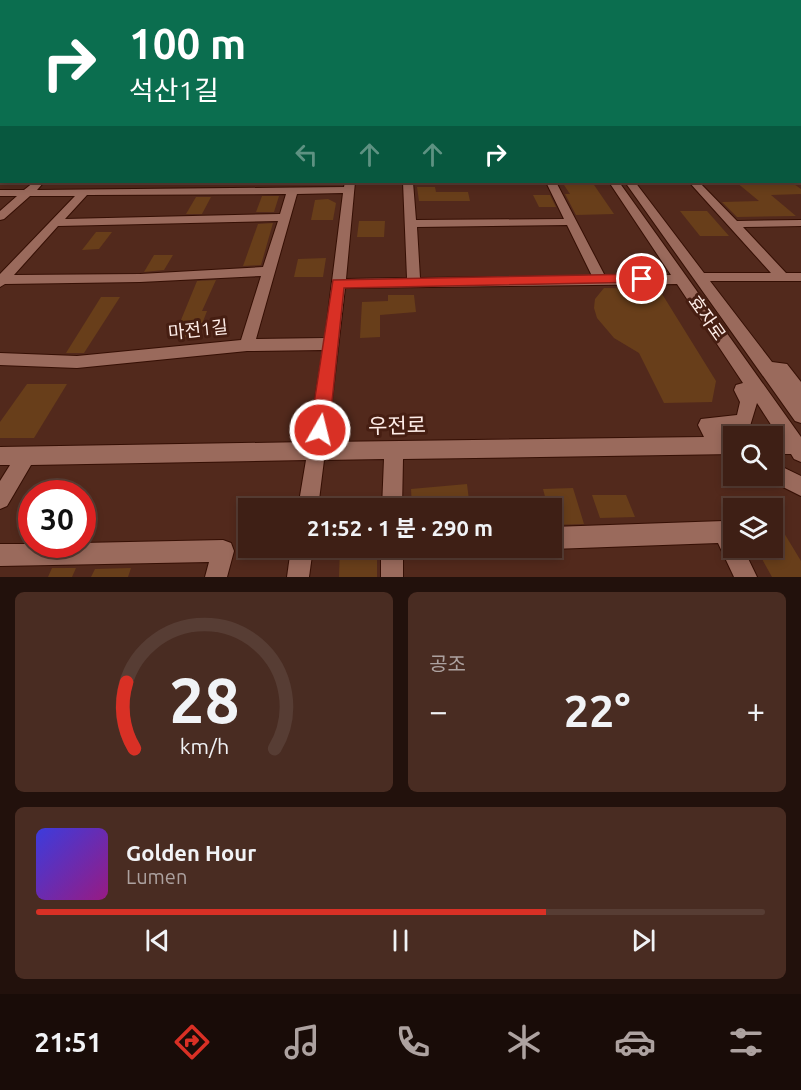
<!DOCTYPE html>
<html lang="ko">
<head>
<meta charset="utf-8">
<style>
  :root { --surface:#3e1f15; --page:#492c22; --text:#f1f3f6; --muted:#ada2a0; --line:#573d34; --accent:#d93025 }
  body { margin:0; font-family:Ubuntu,"Noto Sans KR",sans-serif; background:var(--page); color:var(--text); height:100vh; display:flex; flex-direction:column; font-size:22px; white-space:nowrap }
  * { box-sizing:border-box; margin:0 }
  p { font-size:20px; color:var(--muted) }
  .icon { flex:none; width:33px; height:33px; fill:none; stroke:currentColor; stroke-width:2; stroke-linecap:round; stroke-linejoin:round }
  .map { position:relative; height:577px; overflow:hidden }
  .panel { display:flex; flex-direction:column; gap:15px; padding:15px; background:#22110c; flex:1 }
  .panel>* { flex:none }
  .hud { position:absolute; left:0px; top:0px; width:801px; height:183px; box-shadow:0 3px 9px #0003,0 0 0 2px var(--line); background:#0b6e4f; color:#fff; overflow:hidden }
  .controls { position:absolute; left:723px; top:426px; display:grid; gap:12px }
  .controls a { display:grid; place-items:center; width:60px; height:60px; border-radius:0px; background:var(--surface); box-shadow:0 3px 9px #0003,0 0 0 2px var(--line); font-size:30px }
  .speed { position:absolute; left:18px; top:480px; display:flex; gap:12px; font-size:30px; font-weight:700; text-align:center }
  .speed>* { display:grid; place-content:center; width:78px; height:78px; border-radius:50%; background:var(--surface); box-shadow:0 3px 9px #0003,0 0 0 2px var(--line); line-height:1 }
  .speed .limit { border:9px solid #d22; background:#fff; color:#111 }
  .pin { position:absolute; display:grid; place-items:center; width:51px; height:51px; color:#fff; margin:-26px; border:3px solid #fff; border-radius:50%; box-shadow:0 2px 6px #0007 }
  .me { position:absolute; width:66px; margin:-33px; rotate:8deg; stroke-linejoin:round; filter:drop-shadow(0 0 4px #0008) }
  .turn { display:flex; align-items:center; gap:21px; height:126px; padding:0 30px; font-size:27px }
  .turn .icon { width:78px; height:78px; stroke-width:2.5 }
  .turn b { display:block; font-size:42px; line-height:51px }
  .lanes { display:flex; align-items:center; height:57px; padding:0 30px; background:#0003; justify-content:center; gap:30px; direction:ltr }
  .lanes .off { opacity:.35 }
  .big { font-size:45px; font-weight:700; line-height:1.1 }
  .panel .tile { flex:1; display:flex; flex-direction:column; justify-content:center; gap:9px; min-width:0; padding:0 21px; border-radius:9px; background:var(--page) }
  .panel .dial { align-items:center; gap:0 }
  .dial svg { height:156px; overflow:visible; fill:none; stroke:var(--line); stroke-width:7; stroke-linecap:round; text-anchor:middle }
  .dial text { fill:var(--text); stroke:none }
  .song { display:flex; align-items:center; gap:18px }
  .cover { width:72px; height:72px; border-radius:9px; background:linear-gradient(135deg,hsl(240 70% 55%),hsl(310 70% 35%)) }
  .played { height:6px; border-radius:3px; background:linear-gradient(90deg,var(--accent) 70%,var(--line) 70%) }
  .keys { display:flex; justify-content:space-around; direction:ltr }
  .heat { display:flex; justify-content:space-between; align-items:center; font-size:33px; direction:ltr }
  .panel .tiles { flex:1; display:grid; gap:15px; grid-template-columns:1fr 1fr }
  .tile:last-child { grid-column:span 2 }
  .trip { position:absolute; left:238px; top:498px; width:324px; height:60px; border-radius:0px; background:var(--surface); box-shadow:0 3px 9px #0003,0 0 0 2px var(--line); font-weight:700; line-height:60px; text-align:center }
  .tabs { display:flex; height:96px; justify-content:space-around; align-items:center; background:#190c08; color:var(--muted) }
  .tabs .icon { width:42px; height:42px }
  .tabs .selected { color:var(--accent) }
  .tabs b { font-size:27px; color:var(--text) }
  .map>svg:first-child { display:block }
</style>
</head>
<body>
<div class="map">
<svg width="801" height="577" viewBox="0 0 801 577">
  <rect width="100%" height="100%" fill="#52291c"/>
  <!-- building -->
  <g fill="#683e1a">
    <path d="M 562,182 L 592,182 L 614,214 L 576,215 L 565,194 L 570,194 Z"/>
    <path d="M 736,182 L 791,182 L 801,189 L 801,194 L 771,195 L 796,216 L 737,217 L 722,202 L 759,201 Z"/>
    <path d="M 417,187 L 435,187 L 436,192 L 468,192 L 470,201 L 419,201 Z"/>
    <path d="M 533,195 L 550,195 L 556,207 L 539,207 Z"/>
    <path d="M 262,196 L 279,196 L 274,212 L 256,212 Z"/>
    <path d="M 196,197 L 211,197 L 202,214 L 186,214 Z"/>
    <path d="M 328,199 L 336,203 L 333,220 L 311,220 L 315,200 Z"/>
    <path d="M 680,211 L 707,211 L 729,236 L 700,236 Z"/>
    <path d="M 359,221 L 385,221 L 384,237 L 357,237 Z"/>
    <path d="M 273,223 L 261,265 L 243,266 L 258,224 Z"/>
    <path d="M 96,232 L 112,232 L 99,249 L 82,250 Z"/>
    <path d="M 154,255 L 173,255 L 164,270 L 144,272 Z"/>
    <path d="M 326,258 L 323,277 L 294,277 L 298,259 Z"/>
    <path d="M 216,280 L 202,311 L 207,311 L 197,337 L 174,337 L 197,281 Z"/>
    <path d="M 604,288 L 659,289 L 716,381 L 712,402 L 664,403 L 639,353 L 614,338 L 597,318 L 594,308 L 595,299 Z"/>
    <path d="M 388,295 L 414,295 L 416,312 L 380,315 L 380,337 L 360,338 L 362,302 L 388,301 Z"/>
    <path d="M 101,297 L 120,297 L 84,353 L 66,353 Z"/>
    <path d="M 27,384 L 67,384 L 34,438 L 0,438 L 0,422 Z"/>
    <path d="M 467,484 L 470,508 L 412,508 L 411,489 Z"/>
    <path d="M 573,488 L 584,524 L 552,525 L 552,508 L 548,508 L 543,489 Z"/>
    <path d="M 592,495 L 626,495 L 635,517 L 600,518 Z"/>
    <path d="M 377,498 L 377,508 L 343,508 L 344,499 Z"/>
    <path d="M 772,528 L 781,528 L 801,561 L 801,577 L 772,577 L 756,548 L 772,548 Z"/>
    <path d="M 340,548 L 377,548 L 377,577 L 339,577 Z"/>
    <path d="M 52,568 L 76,568 L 72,577 L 48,577 Z"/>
    <path d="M 131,568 L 128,577 L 91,577 L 95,569 Z"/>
  </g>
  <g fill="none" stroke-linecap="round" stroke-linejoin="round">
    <!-- minor casing -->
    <g stroke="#350f04" stroke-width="2">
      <g id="minor">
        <rect x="0" y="109" width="2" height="4"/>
        <rect x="800" y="109" width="1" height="4"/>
        <rect x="800" y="137" width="1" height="6"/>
        <path d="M 800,152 L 801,152 L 801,159 L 800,158 Z"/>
        <rect x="800" y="172" width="1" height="6"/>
        <path d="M 34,182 L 44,182 L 37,190 L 344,187 L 345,182 L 355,182 L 346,279 L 407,278 L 403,182 L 413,182 L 416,220 L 564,219 L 546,182 L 556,182 L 605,276 L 671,275 L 609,182 L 619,182 L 801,437 L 801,462 L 794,459 L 791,454 L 772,454 L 771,436 L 779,437 L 757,403 L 750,426 L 735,432 L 721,433 L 723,436 L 735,436 L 734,454 L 403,459 L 402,508 L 382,508 L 384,459 L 324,460 L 318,508 L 298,508 L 306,460 L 31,465 L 7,506 L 0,509 L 0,481 L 10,465 L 0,465 L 0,447 L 308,442 L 323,350 L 247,351 L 77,368 L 0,365 L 0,353 L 77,356 L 241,340 L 261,276 L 140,282 L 5,284 L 0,287 L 0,274 L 75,196 L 30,196 L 4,219 L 0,220 L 0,211 L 17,196 L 0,196 L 0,190 L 24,190 ZM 343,193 L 325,338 L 256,339 L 297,194 ZM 286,194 L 280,214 L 65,219 L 87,195 ZM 278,221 L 263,267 L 140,274 L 14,275 L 58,226 ZM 567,225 L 592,276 L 420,278 L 417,227 ZM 677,284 L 743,383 L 736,385 L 734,390 L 740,402 L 737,415 L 701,419 L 698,425 L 704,437 L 327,442 L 345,288 Z"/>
        <path d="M 625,182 L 635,182 L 704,273 L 771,273 L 689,182 L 699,182 L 737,221 L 801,220 L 801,226 L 743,227 L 786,273 L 801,273 L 801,281 L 710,281 L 772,362 L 787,364 L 801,382 L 801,423 L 795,421 Z"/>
        <path d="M 772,462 L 801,476 L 801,496 L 765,478 L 764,476 L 772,476 Z"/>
        <path d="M 724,521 L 731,525 L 734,548 L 743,548 L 757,577 L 734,577 L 718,543 L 552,549 L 549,548 L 552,548 L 552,527 Z"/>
        <path d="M 223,540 L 231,543 L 234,551 L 227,577 L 205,577 L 209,562 L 0,566 L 0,544 L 82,544 L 82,543 Z"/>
        <path d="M 291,548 L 313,548 L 309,577 L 287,577 Z"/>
        <rect x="381" y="548" width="22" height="29"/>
      </g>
    </g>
    <!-- minor -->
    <use href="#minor" fill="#9a6a5c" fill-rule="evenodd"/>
  </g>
  <!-- sky -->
  <linearGradient id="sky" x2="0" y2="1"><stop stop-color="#2d170f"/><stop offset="0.57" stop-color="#60494b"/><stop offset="1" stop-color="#60494b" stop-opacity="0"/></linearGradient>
  <rect width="801" height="186" fill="url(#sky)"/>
  <!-- route -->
  <path fill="#d93025" stroke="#8d1f18" stroke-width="1.5" d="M 642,274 L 648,279 L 646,282 L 344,288 L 329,430 L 326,436 L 320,438 L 313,436 L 310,430 L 333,280 Z"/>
  <g text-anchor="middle" stroke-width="6" stroke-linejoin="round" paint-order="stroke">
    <!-- street labels -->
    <g font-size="18" fill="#feede8" stroke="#461e12">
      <text transform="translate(707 318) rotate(55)" y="6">효자로</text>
      <text transform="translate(198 330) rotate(-6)" y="6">마전1길</text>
    </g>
    <!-- near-street labels -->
    <g font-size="21" fill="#feede8" stroke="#461e12">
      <text transform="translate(397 426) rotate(-1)" y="7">우전로</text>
    </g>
  </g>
</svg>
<div class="controls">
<a><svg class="icon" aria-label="search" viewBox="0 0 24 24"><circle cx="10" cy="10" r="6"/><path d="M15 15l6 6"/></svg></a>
<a><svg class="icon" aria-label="layers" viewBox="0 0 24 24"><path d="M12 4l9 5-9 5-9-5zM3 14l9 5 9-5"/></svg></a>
</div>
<div class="speed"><div class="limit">30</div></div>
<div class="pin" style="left:642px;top:279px;background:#d93025"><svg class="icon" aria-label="arrive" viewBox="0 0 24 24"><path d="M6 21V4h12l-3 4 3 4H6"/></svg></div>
<svg class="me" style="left:320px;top:430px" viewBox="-20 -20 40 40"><circle r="17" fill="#d93025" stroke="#fff" stroke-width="3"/><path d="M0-11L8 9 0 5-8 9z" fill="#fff"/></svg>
<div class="trip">21:52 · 1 분 · 290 m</div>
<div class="hud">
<div class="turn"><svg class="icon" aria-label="right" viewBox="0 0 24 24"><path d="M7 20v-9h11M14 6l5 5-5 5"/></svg><div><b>100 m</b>석산1길</div></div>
<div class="lanes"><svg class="icon off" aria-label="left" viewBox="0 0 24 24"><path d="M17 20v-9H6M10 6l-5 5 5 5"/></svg><svg class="icon off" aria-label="ahead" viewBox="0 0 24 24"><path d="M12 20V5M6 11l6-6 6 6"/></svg><svg class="icon off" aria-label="ahead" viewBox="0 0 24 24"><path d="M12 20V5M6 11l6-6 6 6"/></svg><svg class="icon" aria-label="right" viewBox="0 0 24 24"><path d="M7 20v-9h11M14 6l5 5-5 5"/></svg></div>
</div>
</div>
<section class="panel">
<div class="tiles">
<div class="tile dial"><svg viewBox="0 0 100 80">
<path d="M14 69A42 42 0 1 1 86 69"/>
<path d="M14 69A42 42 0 0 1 10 35" stroke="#d93025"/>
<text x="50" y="56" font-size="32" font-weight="700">28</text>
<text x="50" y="72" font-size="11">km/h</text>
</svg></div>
<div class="tile"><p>공조</p>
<div class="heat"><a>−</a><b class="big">22°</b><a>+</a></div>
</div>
<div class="tile">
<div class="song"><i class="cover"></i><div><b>Golden Hour</b><p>Lumen</p></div></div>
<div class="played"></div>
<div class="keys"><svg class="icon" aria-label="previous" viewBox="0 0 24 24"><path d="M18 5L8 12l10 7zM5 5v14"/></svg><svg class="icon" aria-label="pause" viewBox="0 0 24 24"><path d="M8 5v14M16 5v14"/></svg><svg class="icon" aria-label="next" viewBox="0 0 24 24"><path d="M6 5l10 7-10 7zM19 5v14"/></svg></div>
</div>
</div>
</section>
<nav class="tabs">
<b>21:51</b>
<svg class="icon selected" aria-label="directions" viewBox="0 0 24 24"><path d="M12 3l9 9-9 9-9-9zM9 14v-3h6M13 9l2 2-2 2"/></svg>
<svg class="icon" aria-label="music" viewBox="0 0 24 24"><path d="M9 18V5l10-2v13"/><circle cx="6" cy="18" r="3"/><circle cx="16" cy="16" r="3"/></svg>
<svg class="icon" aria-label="phone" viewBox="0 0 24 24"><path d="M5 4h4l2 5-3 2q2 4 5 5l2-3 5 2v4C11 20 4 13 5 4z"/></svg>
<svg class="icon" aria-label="climate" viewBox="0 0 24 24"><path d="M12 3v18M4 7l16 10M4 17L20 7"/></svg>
<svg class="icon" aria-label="car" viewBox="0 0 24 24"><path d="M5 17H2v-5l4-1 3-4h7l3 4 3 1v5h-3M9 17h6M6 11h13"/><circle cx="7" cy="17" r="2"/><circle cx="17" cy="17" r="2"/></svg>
<svg class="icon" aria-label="filters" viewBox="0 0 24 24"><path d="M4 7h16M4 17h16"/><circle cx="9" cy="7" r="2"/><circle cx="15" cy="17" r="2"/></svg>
</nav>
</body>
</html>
